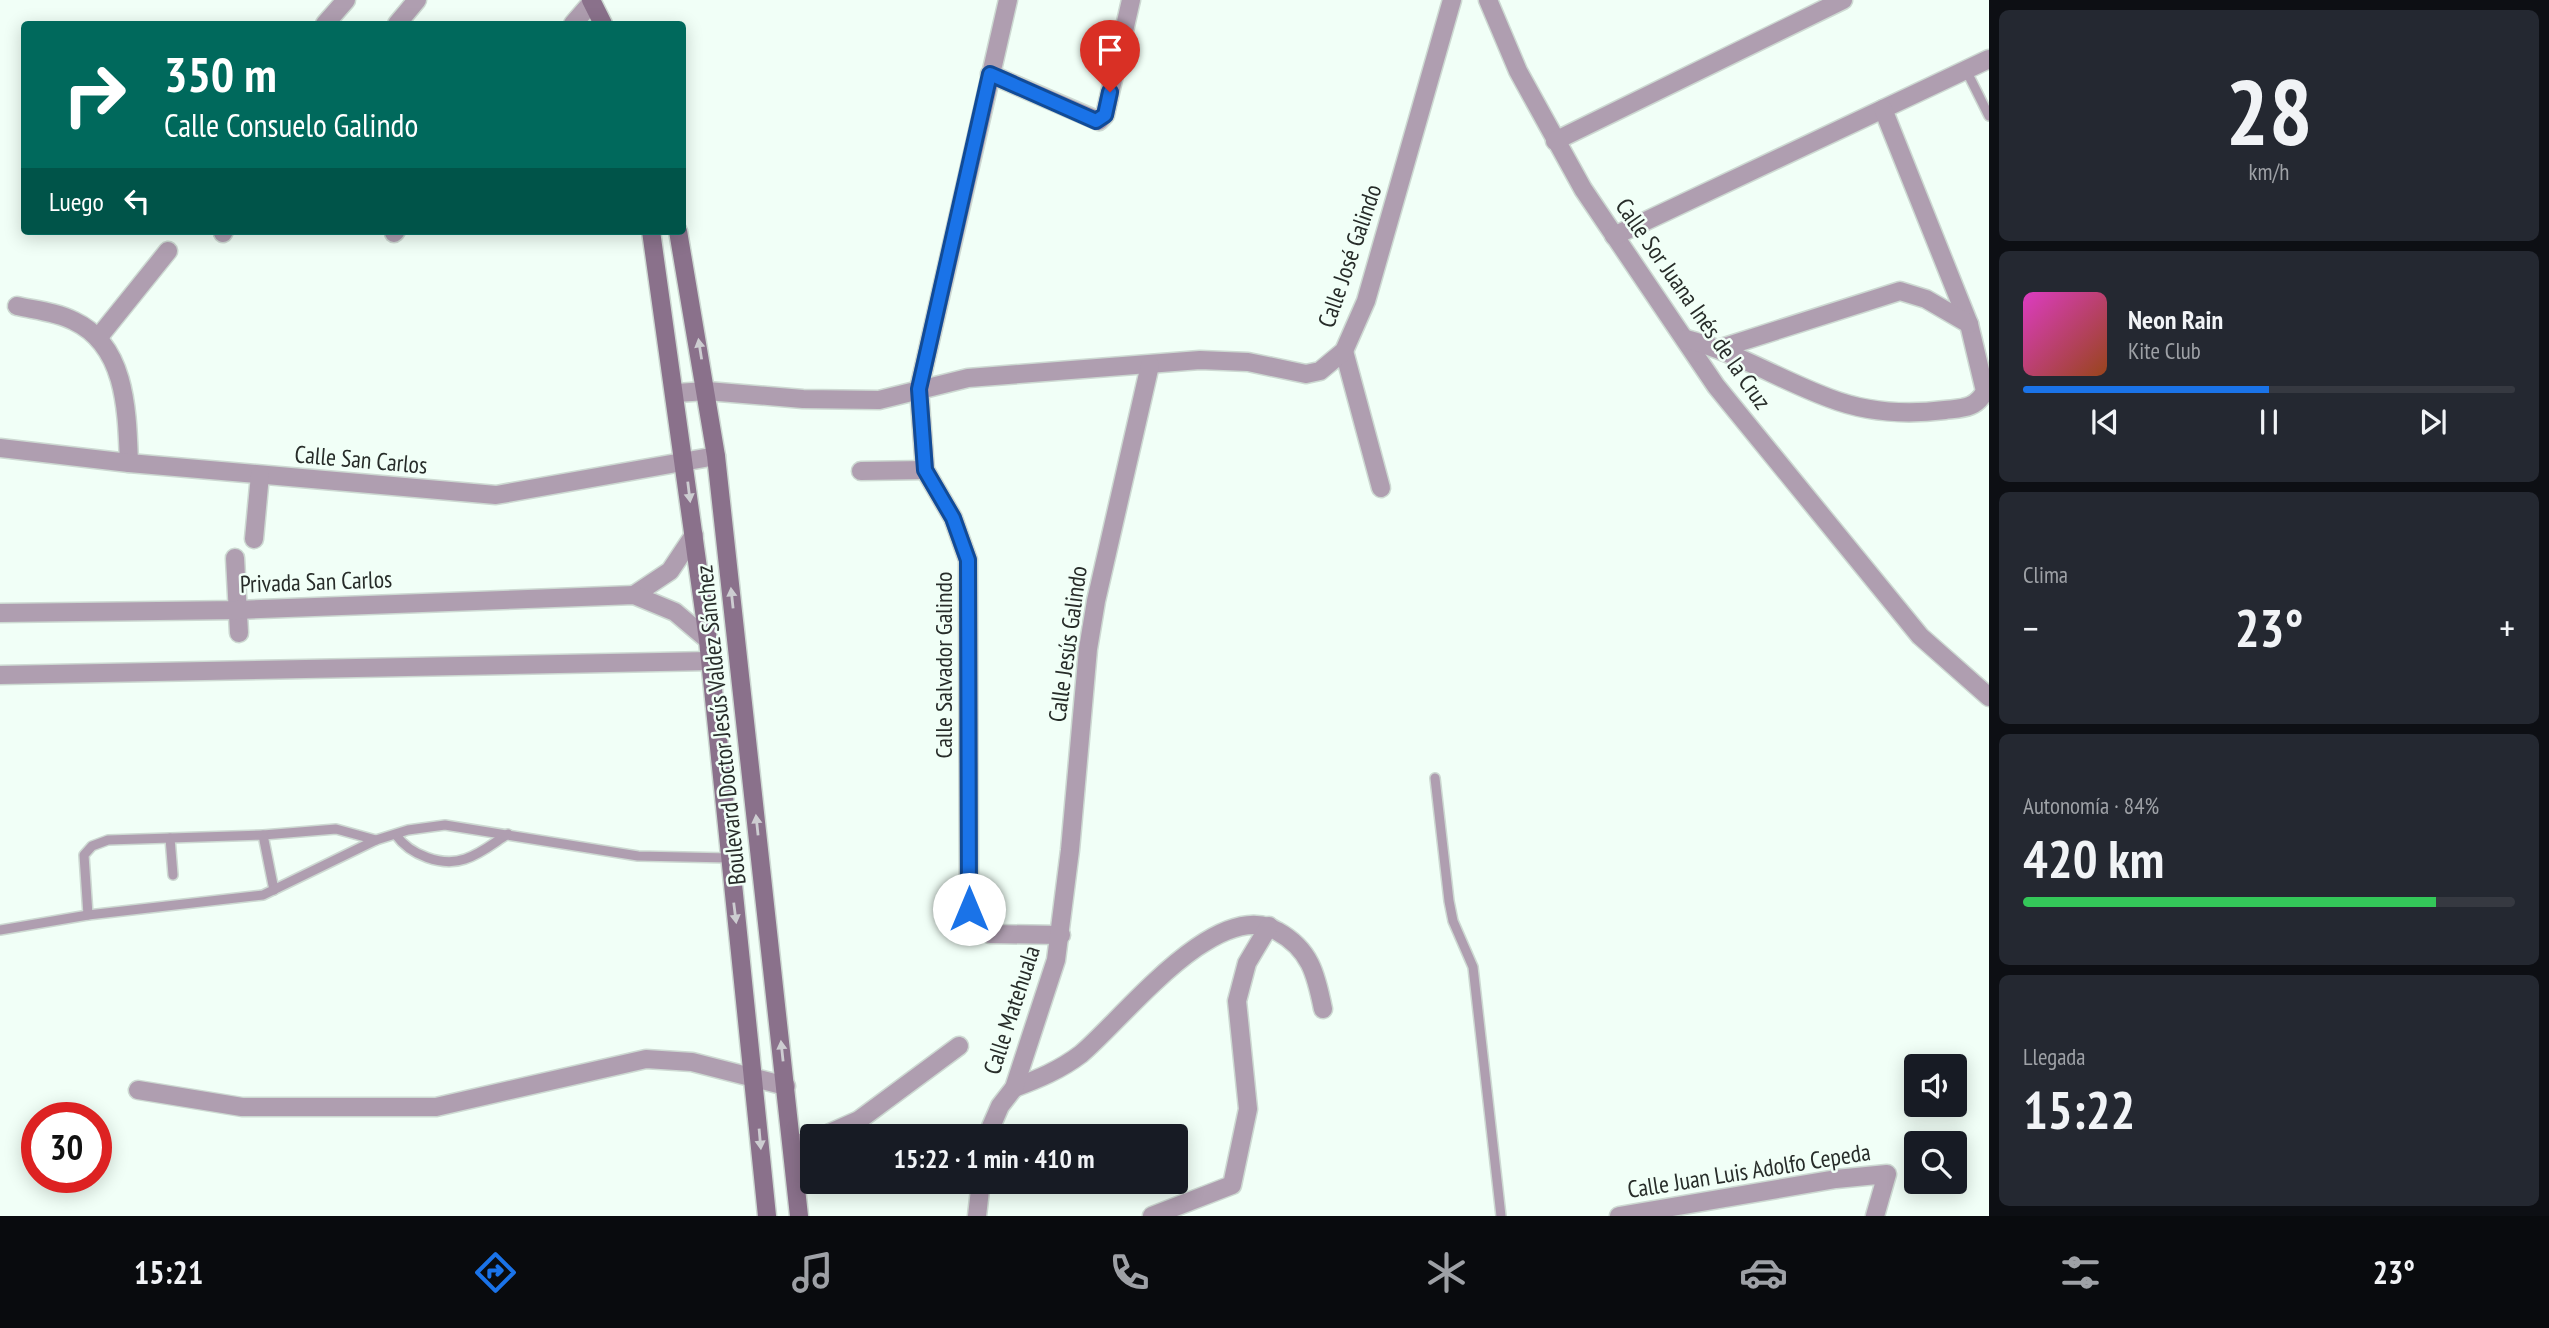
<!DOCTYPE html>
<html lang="es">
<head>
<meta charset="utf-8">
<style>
  :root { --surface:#171b24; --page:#242831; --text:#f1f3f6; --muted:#9ea1a6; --line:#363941; --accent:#1a73e8 }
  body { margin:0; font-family:"PT Sans Narrow",sans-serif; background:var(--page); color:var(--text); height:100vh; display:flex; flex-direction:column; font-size:26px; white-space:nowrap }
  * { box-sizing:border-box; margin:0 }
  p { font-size:23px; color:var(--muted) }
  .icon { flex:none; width:38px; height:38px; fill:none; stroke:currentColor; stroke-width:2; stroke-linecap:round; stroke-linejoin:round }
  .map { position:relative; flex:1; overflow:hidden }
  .sheet { display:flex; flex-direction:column; gap:10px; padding:10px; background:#0d0f14; width:560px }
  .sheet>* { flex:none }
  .hud { position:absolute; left:21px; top:21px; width:665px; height:214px; border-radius:7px; box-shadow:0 4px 18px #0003; background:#00695c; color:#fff; overflow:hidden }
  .controls { position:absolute; left:1904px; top:1054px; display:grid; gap:14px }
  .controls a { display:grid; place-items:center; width:63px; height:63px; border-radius:7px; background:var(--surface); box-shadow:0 4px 18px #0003; font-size:35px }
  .speed { position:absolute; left:21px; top:1102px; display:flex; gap:14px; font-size:35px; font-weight:700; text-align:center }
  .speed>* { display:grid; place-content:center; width:91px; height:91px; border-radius:50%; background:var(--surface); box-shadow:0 4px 18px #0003; line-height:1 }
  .speed .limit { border:10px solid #d22; background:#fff; color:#111 }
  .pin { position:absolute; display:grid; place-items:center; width:60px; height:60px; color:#fff; margin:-72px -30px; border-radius:50% 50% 50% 0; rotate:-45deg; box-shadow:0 0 7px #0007 }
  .pin .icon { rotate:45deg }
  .me { position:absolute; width:77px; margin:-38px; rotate:0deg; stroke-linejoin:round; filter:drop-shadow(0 0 5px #0008) }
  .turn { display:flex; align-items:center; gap:24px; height:147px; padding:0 28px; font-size:32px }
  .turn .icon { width:91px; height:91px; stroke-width:2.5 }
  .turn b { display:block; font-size:49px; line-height:60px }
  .then { display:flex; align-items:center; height:66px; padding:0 28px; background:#0003; gap:14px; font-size:26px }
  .big { font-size:52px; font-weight:700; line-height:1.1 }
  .sheet .widget { flex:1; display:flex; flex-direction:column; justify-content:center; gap:10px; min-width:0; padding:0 24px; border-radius:10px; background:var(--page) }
  .sheet .dial { align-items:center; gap:0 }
  .dial b { font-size:91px; line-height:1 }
  .song { display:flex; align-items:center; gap:21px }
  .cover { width:84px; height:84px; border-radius:10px; background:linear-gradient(135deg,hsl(310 70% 55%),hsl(20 70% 35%)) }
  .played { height:7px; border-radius:4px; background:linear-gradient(90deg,var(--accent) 50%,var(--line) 50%) }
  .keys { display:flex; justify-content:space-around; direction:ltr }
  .heat { display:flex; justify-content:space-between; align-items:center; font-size:38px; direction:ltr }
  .charge { height:10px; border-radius:5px; background:linear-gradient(90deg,#34c759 84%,var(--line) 0) }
  .trip { position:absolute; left:800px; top:1124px; width:388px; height:70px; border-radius:7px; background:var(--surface); box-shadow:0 4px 18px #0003; font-weight:700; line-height:70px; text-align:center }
  .tab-bar { display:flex; height:112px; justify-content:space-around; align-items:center; background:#090b0e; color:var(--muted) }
  .tab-bar .icon { width:49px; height:49px }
  .tab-bar .current { color:var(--accent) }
  .tab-bar b { font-size:32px; color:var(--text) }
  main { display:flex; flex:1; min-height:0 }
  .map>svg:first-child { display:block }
</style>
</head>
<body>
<main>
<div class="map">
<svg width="1989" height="1216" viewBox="0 0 1989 1216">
  <rect width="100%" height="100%" fill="#f1fff7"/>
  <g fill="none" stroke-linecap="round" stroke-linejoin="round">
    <!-- lane casing -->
    <g stroke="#cdd9d2" stroke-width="12">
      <g id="lane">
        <path d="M 1966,70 L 1989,116"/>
        <path d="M 1435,778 L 1449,901 L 1453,921 L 1473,967 L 1501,1216"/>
        <path d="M 263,835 L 336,829 L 376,840"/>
        <path d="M 396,835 C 410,855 442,867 465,859 C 481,854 495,842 508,834"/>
        <path d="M 170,838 L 173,875"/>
        <path d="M 88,915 L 84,855 L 92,846 L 108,840 L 263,835 L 274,890"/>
        <path d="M 0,930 L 88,915 L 263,895 L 376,840 L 408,830 L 445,825 L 638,856 L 729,858"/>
      </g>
    </g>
    <!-- street casing -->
    <g stroke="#cdd9d2" stroke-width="21">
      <g id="street">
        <path d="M 1008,0 L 919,389 L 925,470 L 953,518 L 968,560 L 969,909 L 975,923 L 990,934 L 1061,935"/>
        <path d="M 1488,0 L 1518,71 L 1583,189 L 1716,386 L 1920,636 L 1989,697"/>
        <path d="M 325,24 L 346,0"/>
        <path d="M 397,24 L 417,0"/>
        <path d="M 573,24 L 592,2"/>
        <path d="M 990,74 L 1099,121 L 1105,115 L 1131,0"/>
        <path d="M 1555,141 L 1843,0"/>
        <path d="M 223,233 L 224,231"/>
        <path d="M 394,233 L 396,231"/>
        <path d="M 1614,236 L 1989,59"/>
        <path d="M 17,306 C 35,310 57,312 74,321 C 127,346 127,413 129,463"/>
        <path d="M 98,338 L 168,251"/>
        <path d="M 1686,339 C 1736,352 1780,380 1829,398 C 1865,412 1906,415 1945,410 C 1962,408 1976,409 1985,391 L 1969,324 L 1883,109"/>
        <path d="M 1721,348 L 1900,291 L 1926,299 L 1969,324"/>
        <path d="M 1344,351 L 1381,488"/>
        <path d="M 676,393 L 707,391 L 803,399 L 879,400 L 968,378 L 1200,360 L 1248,362 L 1306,374 L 1320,371 L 1344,351 L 1366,301 L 1452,0"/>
        <path d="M 0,448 L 129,463 L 496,495 L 716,456"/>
        <path d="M 861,471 L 925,470"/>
        <path d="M 254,539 L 260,475"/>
        <path d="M 235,558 L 239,633"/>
        <path d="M 634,595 L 670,571 L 694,535"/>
        <path d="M 0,613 L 237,610 L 634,595 L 675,612 L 708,640"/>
        <path d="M 0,675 L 710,661"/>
        <path d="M 1014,1088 C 1038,1079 1060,1070 1081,1054 C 1123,1019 1217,896 1277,931 C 1310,949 1316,974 1323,1009"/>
        <path d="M 138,1090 L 242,1107 L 436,1107 L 646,1059 L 692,1062 L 786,1086"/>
        <path d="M 823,1136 L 859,1120 L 959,1046"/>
        <path d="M 987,1136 L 1000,1106 L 1014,1088 L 1056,960 L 1070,850 L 1088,649 L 1096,601 L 1150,365"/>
        <path d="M 792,1146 L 812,1139"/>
        <path d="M 977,1216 L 981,1181"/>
        <path d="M 1152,1216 L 1232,1185 L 1248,1109 L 1237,1001 L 1247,963 L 1269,926"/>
        <path d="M 1619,1216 L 1836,1179 L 1887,1174 L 1875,1216"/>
      </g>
    </g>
    <!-- secondary casing -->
    <g stroke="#cdd9d2" stroke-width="21">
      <g id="secondary">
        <path d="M 591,0 L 603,24"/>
        <path d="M 651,231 L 708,640 L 767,1216"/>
        <path d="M 678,231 L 716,456 L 799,1216"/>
      </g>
    </g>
    <!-- lane -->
    <use href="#lane" stroke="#af9eb0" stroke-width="9"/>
    <!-- street -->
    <use href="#street" stroke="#af9eb0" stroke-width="18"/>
    <!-- secondary -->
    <use href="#secondary" stroke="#8a718b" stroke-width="18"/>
  </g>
  <!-- one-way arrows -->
  <defs><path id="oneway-solid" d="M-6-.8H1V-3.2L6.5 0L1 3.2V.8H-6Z" transform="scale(1.75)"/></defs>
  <g fill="#cdcdd1">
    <use href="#oneway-solid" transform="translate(700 349) rotate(-99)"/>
    <use href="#oneway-solid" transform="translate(689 492) rotate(83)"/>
    <use href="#oneway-solid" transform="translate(732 598) rotate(-96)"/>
    <use href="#oneway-solid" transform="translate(757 825) rotate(-96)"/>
    <use href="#oneway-solid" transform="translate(735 913) rotate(83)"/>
    <use href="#oneway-solid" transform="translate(782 1051) rotate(-96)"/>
    <use href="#oneway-solid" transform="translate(760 1139) rotate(85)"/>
  </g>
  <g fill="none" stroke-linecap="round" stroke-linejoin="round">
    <!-- route casing -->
    <g stroke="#114b97" stroke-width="18">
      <path id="route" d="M 969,909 L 968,560 L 953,518 L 925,470 L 919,389 L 990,74 L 1096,121 L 1105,115 L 1110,92"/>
    </g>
    <!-- route -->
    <use href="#route" stroke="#1a73e8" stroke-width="12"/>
  </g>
  <g text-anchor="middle" stroke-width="5" stroke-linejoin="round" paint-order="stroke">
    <!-- street labels -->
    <g font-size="24" fill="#272c29" stroke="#f1fff7">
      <text transform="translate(1350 256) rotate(-71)" y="8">Calle José Galindo</text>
      <text transform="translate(1693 304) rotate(55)" y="8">Calle Sor Juana Inés de la Cruz</text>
      <text transform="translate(361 460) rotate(5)" y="8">Calle San Carlos</text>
      <text transform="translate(316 582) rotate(-2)" y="8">Privada San Carlos</text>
      <text transform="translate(1068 644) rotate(-82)" y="8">Calle Jesús Galindo</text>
      <text transform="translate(944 665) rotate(-90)" y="8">Calle Salvador Galindo</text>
      <text transform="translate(721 725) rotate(-96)" y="8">Boulevard Doctor Jesús Valdez Sánchez</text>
      <text transform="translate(1012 1010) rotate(-72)" y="8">Calle Matehuala</text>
      <text transform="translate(1749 1171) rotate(-9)" y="8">Calle Juan Luis Adolfo Cepeda</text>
    </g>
  </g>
</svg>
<div class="controls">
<a><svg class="icon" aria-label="sound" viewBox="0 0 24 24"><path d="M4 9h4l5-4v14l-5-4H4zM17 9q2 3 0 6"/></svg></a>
<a><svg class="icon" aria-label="search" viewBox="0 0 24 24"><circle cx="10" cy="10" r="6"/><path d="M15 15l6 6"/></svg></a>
</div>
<div class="speed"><div class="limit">30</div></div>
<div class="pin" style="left:1110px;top:92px;background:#d93025"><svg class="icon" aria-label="arrive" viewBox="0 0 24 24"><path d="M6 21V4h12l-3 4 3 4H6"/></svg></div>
<svg class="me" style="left:969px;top:909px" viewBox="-20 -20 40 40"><circle r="19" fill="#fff"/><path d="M0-13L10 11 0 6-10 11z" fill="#1a73e8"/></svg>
<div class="trip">15:22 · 1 min · 410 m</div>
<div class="hud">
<div class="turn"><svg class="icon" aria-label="right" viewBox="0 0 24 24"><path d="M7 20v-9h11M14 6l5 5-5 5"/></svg><div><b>350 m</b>Calle Consuelo Galindo</div></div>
<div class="then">Luego<svg class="icon" aria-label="left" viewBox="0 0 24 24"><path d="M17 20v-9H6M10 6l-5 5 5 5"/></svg></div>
</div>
</div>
<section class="sheet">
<div class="widget dial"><b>28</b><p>km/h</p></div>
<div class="widget">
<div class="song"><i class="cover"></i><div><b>Neon Rain</b><p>Kite Club</p></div></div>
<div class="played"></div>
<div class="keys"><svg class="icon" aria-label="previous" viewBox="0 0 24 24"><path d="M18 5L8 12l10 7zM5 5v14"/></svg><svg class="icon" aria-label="pause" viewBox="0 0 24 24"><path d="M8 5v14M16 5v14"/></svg><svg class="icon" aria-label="next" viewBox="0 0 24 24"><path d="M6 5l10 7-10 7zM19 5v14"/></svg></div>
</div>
<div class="widget"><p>Clima</p>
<div class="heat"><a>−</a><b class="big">23°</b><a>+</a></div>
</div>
<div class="widget"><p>Autonomía · 84%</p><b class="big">420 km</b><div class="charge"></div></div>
<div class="widget"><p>Llegada</p><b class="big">15:22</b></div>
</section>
</main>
<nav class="tab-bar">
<b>15:21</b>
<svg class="icon current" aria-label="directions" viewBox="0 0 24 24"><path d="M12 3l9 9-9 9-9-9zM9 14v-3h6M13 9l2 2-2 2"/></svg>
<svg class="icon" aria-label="music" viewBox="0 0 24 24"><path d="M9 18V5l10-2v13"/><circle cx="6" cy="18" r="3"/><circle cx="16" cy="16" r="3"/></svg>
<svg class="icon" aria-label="phone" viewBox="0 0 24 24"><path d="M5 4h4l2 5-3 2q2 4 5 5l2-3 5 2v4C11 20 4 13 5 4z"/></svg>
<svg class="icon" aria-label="climate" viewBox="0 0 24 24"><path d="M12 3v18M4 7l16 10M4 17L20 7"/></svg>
<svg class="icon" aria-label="car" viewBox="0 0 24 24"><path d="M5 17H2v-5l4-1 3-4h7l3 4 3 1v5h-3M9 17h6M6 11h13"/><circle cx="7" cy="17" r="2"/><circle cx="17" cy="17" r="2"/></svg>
<svg class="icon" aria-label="filters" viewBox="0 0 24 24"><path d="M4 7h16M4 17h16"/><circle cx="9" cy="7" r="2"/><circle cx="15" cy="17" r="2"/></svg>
<b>23°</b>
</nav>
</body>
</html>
